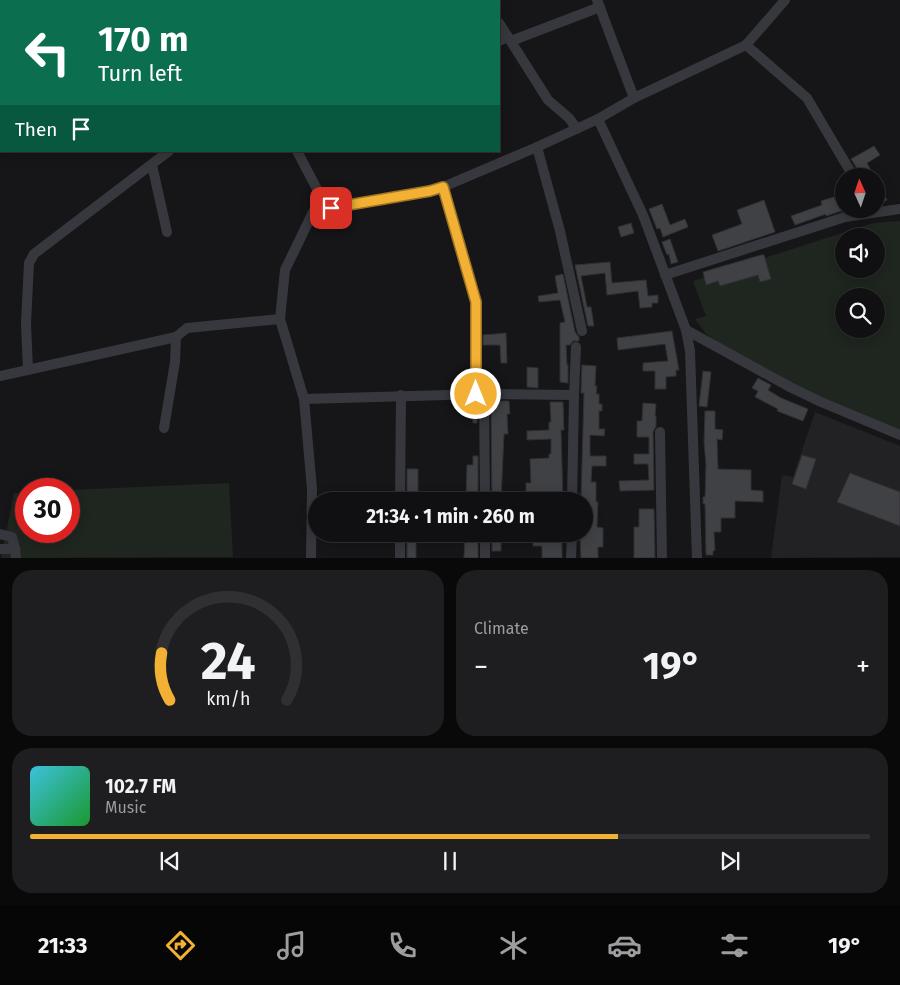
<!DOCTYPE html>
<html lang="en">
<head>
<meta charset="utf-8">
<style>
  :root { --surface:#101012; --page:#1e1e20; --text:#f1f3f6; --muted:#9c9d9f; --line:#303032; --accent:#f2b134 }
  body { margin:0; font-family:"Fira Sans",sans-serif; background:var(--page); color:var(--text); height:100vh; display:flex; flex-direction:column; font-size:19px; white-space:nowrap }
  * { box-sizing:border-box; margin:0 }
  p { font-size:16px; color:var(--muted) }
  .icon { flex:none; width:28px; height:28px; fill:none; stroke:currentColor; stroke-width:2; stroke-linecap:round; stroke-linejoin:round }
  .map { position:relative; height:558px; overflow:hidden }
  .side { display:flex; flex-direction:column; gap:12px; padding:12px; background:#09090a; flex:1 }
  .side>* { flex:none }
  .banner { position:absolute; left:0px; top:0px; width:500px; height:152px; box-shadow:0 2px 12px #0003,0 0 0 1px var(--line); background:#0b6e4f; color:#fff; overflow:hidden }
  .needle { width:32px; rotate:357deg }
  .controls { position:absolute; left:835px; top:168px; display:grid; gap:10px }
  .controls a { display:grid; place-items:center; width:50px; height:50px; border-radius:50%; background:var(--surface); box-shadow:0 2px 12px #0003,0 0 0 1px var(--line); font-size:25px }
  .speed { position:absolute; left:15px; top:478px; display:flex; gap:10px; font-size:25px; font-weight:700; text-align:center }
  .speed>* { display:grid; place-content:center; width:65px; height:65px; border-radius:50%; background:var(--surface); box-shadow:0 2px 12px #0003,0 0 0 1px var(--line); line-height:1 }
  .speed .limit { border:8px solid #d22; background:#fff; color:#111 }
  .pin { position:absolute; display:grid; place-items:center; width:42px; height:42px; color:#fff; margin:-21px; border-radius:10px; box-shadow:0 2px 8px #0006 }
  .me { position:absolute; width:55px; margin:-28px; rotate:0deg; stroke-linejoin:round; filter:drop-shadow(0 0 4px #0008) }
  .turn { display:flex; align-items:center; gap:18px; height:105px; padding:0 15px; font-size:22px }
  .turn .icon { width:65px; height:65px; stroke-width:2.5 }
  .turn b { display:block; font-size:35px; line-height:42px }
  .then { display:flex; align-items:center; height:48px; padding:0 15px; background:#0003; gap:10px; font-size:19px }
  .big { font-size:38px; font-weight:700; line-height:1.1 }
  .side .tile { flex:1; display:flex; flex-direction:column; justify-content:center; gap:8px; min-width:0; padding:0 18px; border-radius:20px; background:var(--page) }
  .side .dial { align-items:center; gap:0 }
  .dial svg { height:130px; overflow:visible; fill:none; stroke:var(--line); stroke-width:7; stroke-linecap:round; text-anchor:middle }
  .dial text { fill:var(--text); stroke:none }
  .song { display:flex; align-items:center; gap:15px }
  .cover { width:60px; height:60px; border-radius:8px; background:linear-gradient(135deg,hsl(190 70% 55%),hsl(130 70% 35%)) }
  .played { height:5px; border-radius:2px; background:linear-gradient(90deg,var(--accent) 70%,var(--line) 70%) }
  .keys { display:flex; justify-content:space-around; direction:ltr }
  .heat { display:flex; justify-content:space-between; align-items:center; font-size:28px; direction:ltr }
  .side .tiles { flex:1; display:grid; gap:12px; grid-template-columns:1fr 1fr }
  .tile:last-child { grid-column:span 2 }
  .trip { position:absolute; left:308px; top:492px; width:285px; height:50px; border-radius:25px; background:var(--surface); box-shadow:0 2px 12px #0003,0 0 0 1px var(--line); font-weight:700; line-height:50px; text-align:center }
  .tabs { display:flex; height:80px; justify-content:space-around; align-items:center; background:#060607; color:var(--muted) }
  .tabs .icon { width:35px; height:35px }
  .tabs .selected { color:var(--accent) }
  .tabs b { font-size:22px; color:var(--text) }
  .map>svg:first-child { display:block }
</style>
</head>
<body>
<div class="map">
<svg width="900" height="558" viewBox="0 0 900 558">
  <rect width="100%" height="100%" fill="#161618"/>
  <!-- built -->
  <path fill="#222225" d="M 815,412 L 900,446 L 900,557 L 771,558 L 782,475 L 793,477 Z"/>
  <!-- green -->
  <g fill="#1e261f" fill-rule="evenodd">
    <path d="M 900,221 L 900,431 L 820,398 L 722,346 L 706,334 L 695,319 L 706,316 L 693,281 L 873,223 ZM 844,236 L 876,236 L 876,269 L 844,269 ZM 844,296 L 876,296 L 876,329 L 844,329 Z"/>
    <path d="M 229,483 L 233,557 L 1,558 L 14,493 L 26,493 L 26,531 L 69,531 L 69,490 Z"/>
  </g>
  <!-- building -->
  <g fill="#404145" stroke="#303034">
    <path d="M 874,146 L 880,155 L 867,163 L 874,176 L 862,176 L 851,159 Z"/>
    <path d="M 876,180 L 887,200 L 876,206 Z"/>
    <path d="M 834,197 L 835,200 L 844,197 L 844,210 L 826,216 L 826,214 L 795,225 L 791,216 L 822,205 L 821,201 Z"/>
    <path d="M 764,200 L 775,232 L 718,251 L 712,235 L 742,224 L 737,210 Z"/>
    <path d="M 662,204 L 670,225 L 685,219 L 688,227 L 663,237 L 660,228 L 657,229 L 649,209 Z"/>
    <path d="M 631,223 L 634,233 L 621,237 L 618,227 Z"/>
    <path d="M 670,239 L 678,262 L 671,264 L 669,254 L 667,255 L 662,242 Z"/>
    <path d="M 761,255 L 764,255 L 771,279 L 760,282 L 758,275 L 720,286 L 718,281 L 706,285 L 703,272 Z"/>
    <path d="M 610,262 L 612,283 L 646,280 L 648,296 L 658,295 L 658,303 L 652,303 L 652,307 L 640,308 L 638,291 L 607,295 L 605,273 L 581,276 L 587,307 L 591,307 L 594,326 L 588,326 L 575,265 Z"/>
    <path d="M 563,274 L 575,332 L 579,337 L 579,341 L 573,341 L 570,345 L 566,345 L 567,365 L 568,365 L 568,383 L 560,382 L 560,323 L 565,322 L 560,300 L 539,302 L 538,296 L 558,293 L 555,276 Z"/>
    <path d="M 672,331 L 679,370 L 676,370 L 676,376 L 666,377 L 666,389 L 655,389 L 655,371 L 643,371 L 643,363 L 668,361 L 665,344 L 618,350 L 617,338 Z"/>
    <path d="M 506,333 L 507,363 L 501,363 L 500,345 L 483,345 L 483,335 Z"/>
    <path d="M 582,365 L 596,366 L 595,386 L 597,386 L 596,394 L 599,394 L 599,404 L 602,404 L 602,411 L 599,411 L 599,429 L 605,429 L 604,436 L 590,435 L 590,456 L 606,456 L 606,466 L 592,466 L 591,482 L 596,482 L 596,502 L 598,502 L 597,527 L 603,528 L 603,547 L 598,547 L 598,558 L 581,558 L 580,537 L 580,534 L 584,534 L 584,501 L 581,501 L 584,393 L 581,393 Z"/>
    <path d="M 527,367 L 538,368 L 538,388 L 527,387 Z"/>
    <path d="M 703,371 L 711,372 L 707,407 L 699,406 Z"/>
    <path d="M 758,378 L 771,385 L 768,390 L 781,398 L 808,409 L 803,421 L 777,411 L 778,409 L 755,397 L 758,391 L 752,388 Z"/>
    <path d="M 465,401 L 477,401 L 477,423 L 473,423 L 472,413 L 465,413 Z"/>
    <path d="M 491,401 L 509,401 L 510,414 L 507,414 L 508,434 L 504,434 L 501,501 L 492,501 Z"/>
    <path d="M 550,402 L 563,402 L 564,430 L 561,430 L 563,501 L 552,501 L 552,495 L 533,495 L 533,501 L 526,501 L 526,483 L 531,483 L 530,459 L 549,458 L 549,454 L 551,454 L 551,439 L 527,440 L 527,431 L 549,430 L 549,422 L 551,422 Z"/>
    <path d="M 643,403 L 656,404 L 655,416 L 656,416 L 656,426 L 653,432 L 654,490 L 620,491 L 619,481 L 649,480 L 648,464 L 634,464 L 634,454 L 649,454 L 649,437 L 637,437 L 637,421 L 642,421 Z"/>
    <path d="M 705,411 L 715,411 L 715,429 L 723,430 L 722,440 L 717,439 L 718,469 L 751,470 L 751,490 L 763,491 L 763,502 L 735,501 L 735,518 L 721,518 L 721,532 L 714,532 L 715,550 L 713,551 L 713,555 L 706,555 L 705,504 L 703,504 L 703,497 L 705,497 L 706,464 L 704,443 Z"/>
    <path d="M 802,455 L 816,459 L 806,489 L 792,484 Z"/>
    <path d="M 473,456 L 478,456 L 478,501 L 466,501 L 467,465 L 473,465 Z"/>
    <path d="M 407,469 L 418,469 L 418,499 L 415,500 L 415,501 L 407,501 Z"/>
    <path d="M 850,473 L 900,492 L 900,526 L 837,502 Z"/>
    <path d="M 639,509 L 654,509 L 655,558 L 634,558 L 634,527 L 639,527 Z"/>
    <rect x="407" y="534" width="9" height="24"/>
    <path d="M 465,534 L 478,534 L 478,558 L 464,558 Z"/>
    <rect x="492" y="534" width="9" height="17"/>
    <path d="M 547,534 L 562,534 L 562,558 L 542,558 L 542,546 L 533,546 L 533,536 L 547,536 Z"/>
  </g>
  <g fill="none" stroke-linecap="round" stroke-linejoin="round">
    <!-- street -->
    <g stroke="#37383d" stroke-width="10">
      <path d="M 245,0 L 245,1"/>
      <path d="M 416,0 L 416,1"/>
      <path d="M 484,0 L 485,1"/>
      <path d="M 597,0 L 634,98"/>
      <path d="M 499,23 L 508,37 L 499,41"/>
      <path d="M 508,37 L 548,100 L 569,118 L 577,129"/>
      <path d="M 511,41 L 600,7"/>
      <path d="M 746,45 L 807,98 L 853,176"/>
      <path d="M 537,147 L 560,231 L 582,331"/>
      <path d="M 297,151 L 319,193 L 316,206 L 285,270 L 280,319 L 304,399 L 312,489 L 311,558"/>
      <path d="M 152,165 L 167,232"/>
      <path d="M 443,187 L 476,302 L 476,394"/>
      <path d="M 316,206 L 331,208 L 430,191 L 443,187 L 537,147 L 598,119"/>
      <path d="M 665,275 L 845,217 L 900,209"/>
      <path d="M 686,330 L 790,387 L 821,402 L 900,435"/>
      <path d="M 28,370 L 26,323 L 29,263 L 34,254 L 169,151"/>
      <path d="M 0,376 L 176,337 L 187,328 L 280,319"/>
      <path d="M 484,394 L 485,501"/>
      <path d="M 574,395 L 576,347"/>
      <path d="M 304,399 L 484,394 L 574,395 L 572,501"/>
      <path d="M 164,428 L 175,362 L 176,337"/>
      <path d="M 660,432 L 662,558"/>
      <path d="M 400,501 L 401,395"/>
      <path d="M 0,534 L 12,537 L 15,549"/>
      <path d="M 485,534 L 485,558"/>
      <path d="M 0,549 L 15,549 L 16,558"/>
      <path d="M 400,558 L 400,534"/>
      <path d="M 571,558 L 572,534"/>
      <path d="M 697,558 L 690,351 L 686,330 L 643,215 L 598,119 L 634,98 L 746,45 L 785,0"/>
    </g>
    <!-- primary -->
    <g stroke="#53555c" stroke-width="16">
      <path d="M 155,1 L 156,0"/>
      <path d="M 0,122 L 1,121"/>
    </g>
  </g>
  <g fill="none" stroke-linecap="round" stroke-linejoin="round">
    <!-- route casing -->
    <g stroke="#9d7322" stroke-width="12">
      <path id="route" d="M 331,208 L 430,191 L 443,187 L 476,302 L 476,394"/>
    </g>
    <!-- route -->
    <use href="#route" stroke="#f2b134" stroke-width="9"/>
  </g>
</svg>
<div class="controls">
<a><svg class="needle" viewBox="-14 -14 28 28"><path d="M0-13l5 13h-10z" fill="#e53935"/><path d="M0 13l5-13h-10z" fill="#9c9d9f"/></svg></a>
<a><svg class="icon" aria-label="sound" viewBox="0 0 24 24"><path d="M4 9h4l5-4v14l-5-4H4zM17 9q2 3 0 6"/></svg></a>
<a><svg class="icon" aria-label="search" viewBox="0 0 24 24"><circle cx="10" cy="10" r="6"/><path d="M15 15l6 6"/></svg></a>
</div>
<div class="speed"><div class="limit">30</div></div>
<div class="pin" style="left:331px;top:208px;background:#d93025"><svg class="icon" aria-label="arrive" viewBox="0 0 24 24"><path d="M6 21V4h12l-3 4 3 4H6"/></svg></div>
<svg class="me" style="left:476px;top:394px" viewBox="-20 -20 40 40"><circle r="17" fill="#f2b134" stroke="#fff" stroke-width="3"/><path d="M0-11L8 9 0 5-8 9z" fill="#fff"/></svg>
<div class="trip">21:34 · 1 min · 260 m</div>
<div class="banner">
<div class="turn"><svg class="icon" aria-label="left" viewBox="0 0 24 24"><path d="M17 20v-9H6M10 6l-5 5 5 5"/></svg><div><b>170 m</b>Turn left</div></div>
<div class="then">Then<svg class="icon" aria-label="arrive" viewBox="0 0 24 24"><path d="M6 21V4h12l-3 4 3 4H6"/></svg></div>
</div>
</div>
<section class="side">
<div class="tiles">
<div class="tile dial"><svg viewBox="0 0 100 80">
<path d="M14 69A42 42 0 1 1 86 69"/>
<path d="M14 69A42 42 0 0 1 9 40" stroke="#f2b134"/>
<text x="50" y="56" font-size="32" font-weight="700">24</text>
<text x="50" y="72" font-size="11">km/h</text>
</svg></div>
<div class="tile"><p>Climate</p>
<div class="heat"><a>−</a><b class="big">19°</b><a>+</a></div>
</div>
<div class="tile">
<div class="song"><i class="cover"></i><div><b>102.7 FM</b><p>Music</p></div></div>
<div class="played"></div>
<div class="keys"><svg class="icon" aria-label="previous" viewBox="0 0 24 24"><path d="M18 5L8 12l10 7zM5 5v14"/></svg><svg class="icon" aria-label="pause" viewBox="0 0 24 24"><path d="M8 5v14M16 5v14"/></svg><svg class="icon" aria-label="next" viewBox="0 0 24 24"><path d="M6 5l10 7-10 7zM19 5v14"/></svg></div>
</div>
</div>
</section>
<nav class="tabs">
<b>21:33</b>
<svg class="icon selected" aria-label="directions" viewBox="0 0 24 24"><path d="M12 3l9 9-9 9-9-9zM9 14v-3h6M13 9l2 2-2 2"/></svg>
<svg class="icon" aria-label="music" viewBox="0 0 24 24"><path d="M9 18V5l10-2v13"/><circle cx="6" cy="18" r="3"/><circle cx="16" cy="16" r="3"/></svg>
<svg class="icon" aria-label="phone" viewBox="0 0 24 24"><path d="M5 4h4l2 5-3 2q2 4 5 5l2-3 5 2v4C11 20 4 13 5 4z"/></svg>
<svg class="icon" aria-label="climate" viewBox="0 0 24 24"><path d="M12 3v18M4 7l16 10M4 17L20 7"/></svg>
<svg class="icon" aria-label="car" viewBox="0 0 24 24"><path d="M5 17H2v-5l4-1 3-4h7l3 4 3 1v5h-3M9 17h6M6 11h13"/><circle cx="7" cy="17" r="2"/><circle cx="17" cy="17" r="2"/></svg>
<svg class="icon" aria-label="filters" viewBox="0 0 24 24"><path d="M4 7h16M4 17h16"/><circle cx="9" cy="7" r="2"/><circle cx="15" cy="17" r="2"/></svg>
<b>19°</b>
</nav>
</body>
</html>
